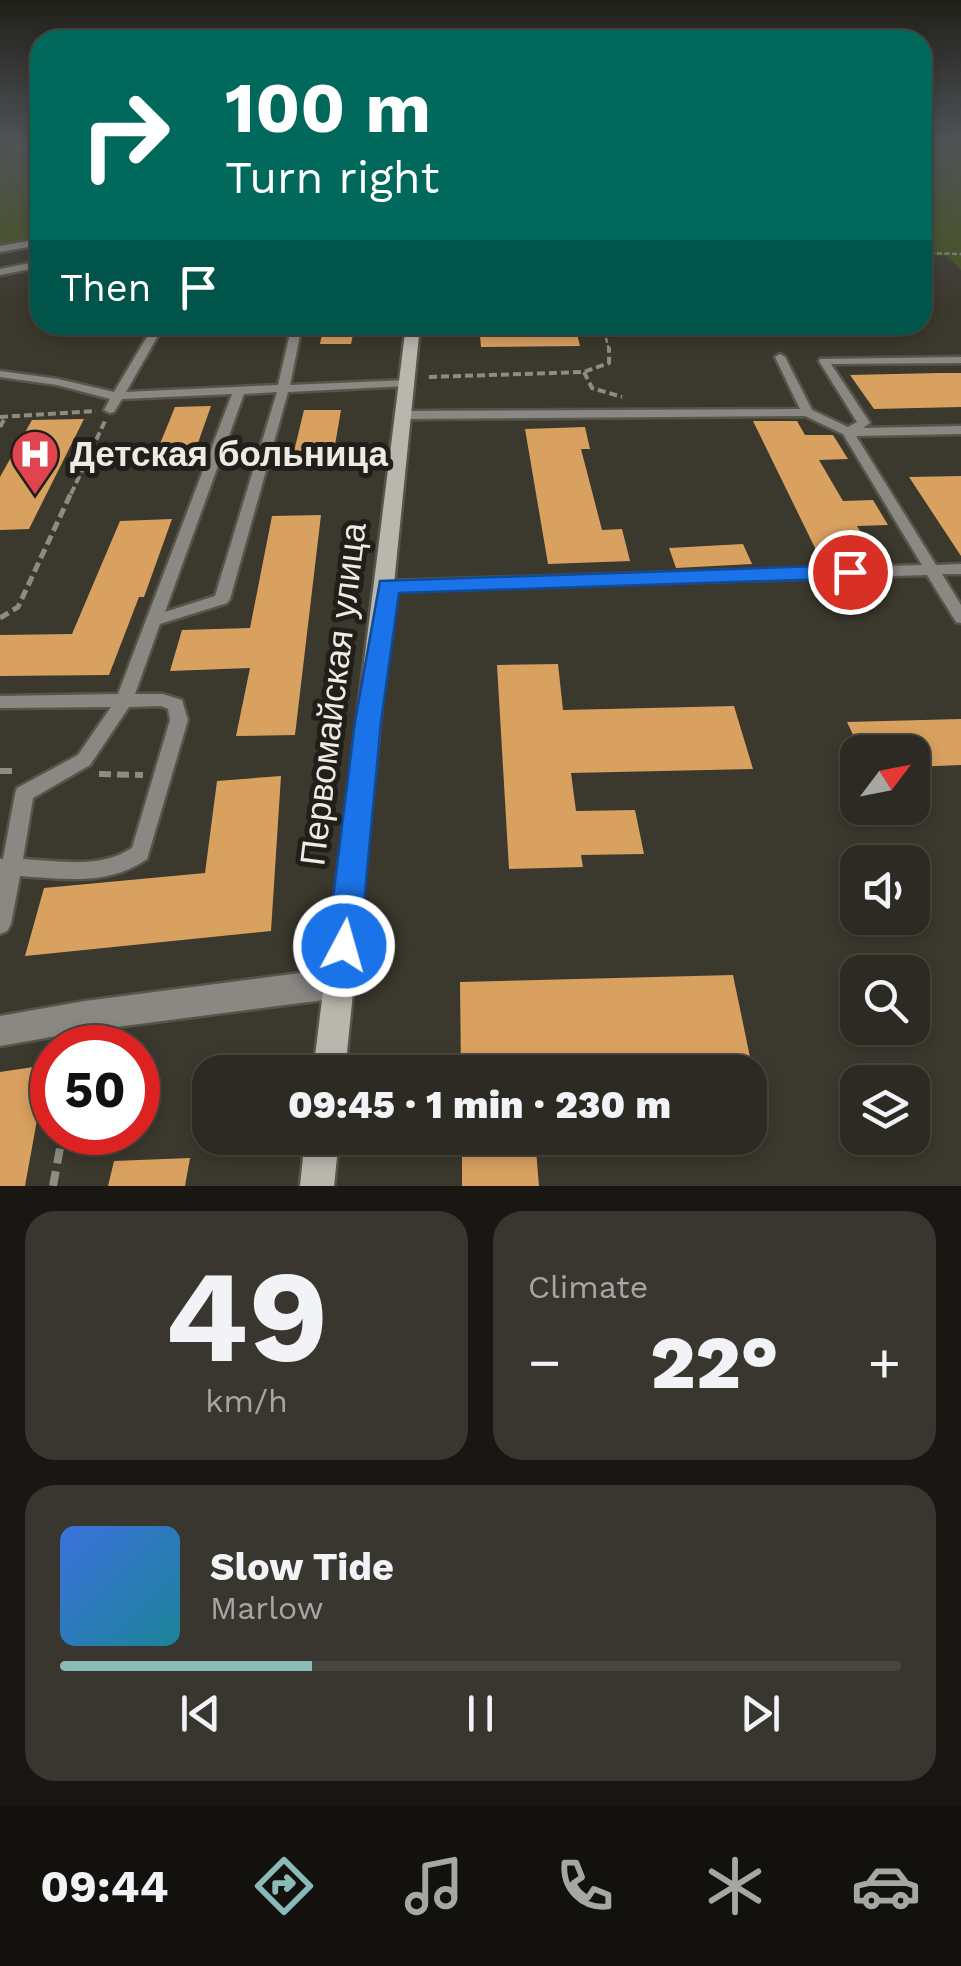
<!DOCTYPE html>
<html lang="en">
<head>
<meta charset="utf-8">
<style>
  :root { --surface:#2c2a22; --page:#38362f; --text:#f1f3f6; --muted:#a6a7a5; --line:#484640; --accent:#8bbbb9 }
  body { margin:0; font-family:"Work Sans",sans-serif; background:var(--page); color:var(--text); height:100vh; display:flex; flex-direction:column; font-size:38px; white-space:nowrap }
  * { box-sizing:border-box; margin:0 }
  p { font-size:32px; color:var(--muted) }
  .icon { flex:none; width:55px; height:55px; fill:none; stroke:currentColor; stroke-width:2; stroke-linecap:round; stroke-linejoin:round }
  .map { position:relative; height:1186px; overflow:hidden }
  .drawer { display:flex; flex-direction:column; gap:25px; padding:25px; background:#181713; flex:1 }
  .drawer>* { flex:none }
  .guide { position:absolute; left:30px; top:30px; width:902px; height:305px; border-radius:30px; box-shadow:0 5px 15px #0003,0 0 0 2px var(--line); background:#00695c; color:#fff; overflow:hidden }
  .needle { width:65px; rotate:58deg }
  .controls { position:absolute; left:840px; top:735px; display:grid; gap:20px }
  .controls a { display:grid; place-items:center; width:90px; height:90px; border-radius:20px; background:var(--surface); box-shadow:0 5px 15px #0003,0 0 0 2px var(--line); font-size:50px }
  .speed { position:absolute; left:30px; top:1025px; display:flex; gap:20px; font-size:50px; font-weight:700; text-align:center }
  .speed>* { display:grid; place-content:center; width:130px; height:130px; border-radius:50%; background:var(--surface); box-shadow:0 5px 15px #0003,0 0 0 2px var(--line); line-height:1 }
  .speed .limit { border:15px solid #d22; background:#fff; color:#111 }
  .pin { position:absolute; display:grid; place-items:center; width:85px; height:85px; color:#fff; margin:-42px; border:5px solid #fff; border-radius:50%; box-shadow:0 2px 10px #0007 }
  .me { position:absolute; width:110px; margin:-55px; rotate:6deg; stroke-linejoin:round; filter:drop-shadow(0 0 8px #0008) }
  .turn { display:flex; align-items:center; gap:35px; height:210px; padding:0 30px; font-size:45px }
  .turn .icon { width:130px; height:130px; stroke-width:2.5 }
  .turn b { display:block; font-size:70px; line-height:85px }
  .then { display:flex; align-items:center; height:95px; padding:0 30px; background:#0003; gap:20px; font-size:38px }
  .big { font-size:75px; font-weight:800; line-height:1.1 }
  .drawer .tile { flex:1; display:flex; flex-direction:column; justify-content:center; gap:15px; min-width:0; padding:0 35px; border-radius:30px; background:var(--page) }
  .drawer .dial { align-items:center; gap:0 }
  .dial b { font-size:130px; line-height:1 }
  .song { display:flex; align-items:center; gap:30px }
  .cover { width:120px; height:120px; border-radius:15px; background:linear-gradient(135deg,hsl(220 70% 55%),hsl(190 70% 35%)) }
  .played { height:10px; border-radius:5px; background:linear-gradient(90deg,var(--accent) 30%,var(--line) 30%) }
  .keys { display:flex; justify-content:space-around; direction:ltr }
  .heat { display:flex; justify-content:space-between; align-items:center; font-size:55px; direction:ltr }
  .drawer .tiles { flex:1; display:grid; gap:25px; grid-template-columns:1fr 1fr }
  .tile:last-child { grid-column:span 2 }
  .trip { position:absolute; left:192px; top:1055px; width:575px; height:100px; border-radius:30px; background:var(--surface); box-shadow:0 5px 15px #0003,0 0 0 2px var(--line); font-weight:800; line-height:100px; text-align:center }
  .tab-bar { display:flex; height:160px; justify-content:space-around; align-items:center; background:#12110e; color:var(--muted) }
  .tab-bar .icon { width:70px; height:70px }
  .tab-bar .current { color:var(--accent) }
  .tab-bar b { font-size:45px; color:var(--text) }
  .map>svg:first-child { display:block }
</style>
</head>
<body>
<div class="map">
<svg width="961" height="1186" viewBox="0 0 961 1186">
  <rect width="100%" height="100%" fill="#3b382d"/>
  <!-- green -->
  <g fill="#45541a">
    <path d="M 0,142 L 40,142 L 40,236 L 0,244 Z"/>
    <path d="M 923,142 L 949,142 L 961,151 L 961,270 L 947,256 L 923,255 Z"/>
  </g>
  <!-- building -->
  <g fill="#d9a160">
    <path d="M 324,325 L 355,325 L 351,344 L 320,344 Z"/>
    <path d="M 479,325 L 575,326 L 580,346 L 481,347 Z"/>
    <path d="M 940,373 L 961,373 L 961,407 L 874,409 L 850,375 Z"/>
    <path d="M 211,406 L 192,460 L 153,461 L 175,407 Z"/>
    <path d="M 304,410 L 341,410 L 331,468 L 290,468 Z"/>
    <path d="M 84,419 L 29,529 L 0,530 L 0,477 L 32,420 Z"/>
    <path d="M 753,421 L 797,421 L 805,435 L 833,435 L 848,459 L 819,460 L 843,501 L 873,500 L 888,525 L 857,526 L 870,549 L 816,550 Z"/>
    <path d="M 585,427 L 590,449 L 581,449 L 602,530 L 622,529 L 630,561 L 548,564 L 525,429 Z"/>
    <path d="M 961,476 L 961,556 L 909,477 Z"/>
    <path d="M 321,515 L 295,735 L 236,736 L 250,668 L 170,671 L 182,630 L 250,628 L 272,516 Z"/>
    <path d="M 172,519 L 144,597 L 139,597 L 109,675 L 0,676 L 0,635 L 72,634 L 120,521 Z"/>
    <path d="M 743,544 L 752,564 L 676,568 L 669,548 Z"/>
    <path d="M 558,664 L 563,710 L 734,706 L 753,769 L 571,773 L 576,811 L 635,810 L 644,854 L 581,855 L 583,867 L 509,869 L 497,665 Z"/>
    <path d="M 961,719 L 961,765 L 912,767 L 912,752 L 861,752 L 847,722 Z"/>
    <path d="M 281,776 L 271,931 L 25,956 L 44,888 L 205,873 L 217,781 Z"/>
    <path d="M 733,975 L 751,1062 L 628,1072 L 461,1072 L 460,982 Z"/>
    <path d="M 47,1065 L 25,1186 L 0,1186 L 0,1072 Z"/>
    <path d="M 462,1138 L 535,1138 L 539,1186 L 462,1186 Z"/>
    <path d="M 190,1158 L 185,1186 L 108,1186 L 114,1161 Z"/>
  </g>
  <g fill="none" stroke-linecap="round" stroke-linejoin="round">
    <!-- lane casing -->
    <g stroke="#57554a" stroke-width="5">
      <g id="lane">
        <path d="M 40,261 L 40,267 L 0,275 L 0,269 Z"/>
        <path d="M 154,325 L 164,325 L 126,392 L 278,385 L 292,325 L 302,325 L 290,385 L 407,380 L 413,383 L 407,386 L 288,392 L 230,599 L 227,603 L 160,624 L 135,694 L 162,694 L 182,700 L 188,720 L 147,859 C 108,886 65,879 20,876 L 11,924 L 7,931 L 0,934 L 0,859 L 3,859 L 15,794 L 17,788 L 78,755 L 111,707 L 0,708 L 0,696 L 118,694 L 232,394 L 122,399 L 114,412 L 110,413 L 104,410 L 110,399 L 57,385 L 0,377 L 0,371 L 58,379 L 114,392 ZM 277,392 L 215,596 L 165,612 L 244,394 ZM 161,706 L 168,709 L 170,720 L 132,848 C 100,869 60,861 23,859 L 33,798 L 90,765 L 129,707 Z"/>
        <path d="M 780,354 L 785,357 L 812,410 L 848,427 L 857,422 L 819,361 L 820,359 L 961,357 L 961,363 L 831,364 L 870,423 L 863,428 L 961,426 L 961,434 L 856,436 L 936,565 L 961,564 L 961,574 L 942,574 L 961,605 L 961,623 L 956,622 L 927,575 L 388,591 L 381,586 L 388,581 L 922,565 L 843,434 L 805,416 L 404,419 L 398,415 L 404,411 L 800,409 L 775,357 Z"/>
      </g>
    </g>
    <!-- street casing -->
    <g stroke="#57554a" stroke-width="5">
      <g id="street">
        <path d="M 40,239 L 40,245 L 0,252 L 0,246 Z"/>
        <path d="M 339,968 L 349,973 L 354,983 L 349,993 L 339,998 L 85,1031 L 0,1046 L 0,1016 L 85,1001 Z"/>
      </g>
    </g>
    <!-- secondary casing -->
    <g stroke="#57554a" stroke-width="5">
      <g id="secondary">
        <path d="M 406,325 L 420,325 L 345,1072 L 313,1072 Z"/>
        <path d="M 305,1138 L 339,1138 L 334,1186 L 300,1186 Z"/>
      </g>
    </g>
    <!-- path-far4 -->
    <g stroke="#8e8b82" stroke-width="2.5" stroke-dasharray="5 2.5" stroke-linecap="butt">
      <path d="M 922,253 L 961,254"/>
      <path d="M 609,350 L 604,330 L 664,329 L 668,325"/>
    </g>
    <!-- path-far3 -->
    <g stroke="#8e8b82" stroke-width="4" stroke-dasharray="8 4" stroke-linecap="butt">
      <path d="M 584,372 L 592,388 L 622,397"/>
      <path d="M 429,377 L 584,372 L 609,363 L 609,347"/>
      <path d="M 0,417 L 96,411"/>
      <path d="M 0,427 L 6,416"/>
      <path d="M 71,494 L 105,421"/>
    </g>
    <!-- path-far2 -->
    <path stroke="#8e8b82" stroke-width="5" stroke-dasharray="10 5" stroke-linecap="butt" d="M 0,618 L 18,607 L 72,491"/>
    <!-- path-far1 -->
    <g stroke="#8e8b82" stroke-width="6" stroke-dasharray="12 6" stroke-linecap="butt">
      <path d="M 0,771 L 18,771"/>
      <path d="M 99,774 L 143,775"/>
    </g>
    <!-- path -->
    <path stroke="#8e8b82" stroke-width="8" stroke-dasharray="15 8" stroke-linecap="butt" d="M 53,1186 L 63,1132"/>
    <!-- lane -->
    <use href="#lane" fill="#8a8883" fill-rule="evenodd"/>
    <!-- street -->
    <use href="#street" fill="#8a8883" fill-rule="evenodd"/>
    <!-- secondary -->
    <use href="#secondary" fill="#b8b6ad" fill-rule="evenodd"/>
  </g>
  <!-- sky -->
  <linearGradient id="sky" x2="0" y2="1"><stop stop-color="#201f19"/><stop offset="0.46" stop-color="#4f5357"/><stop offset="1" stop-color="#4f5357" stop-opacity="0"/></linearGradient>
  <rect width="961" height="308" fill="url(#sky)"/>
  <!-- route -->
  <path fill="#1a73e8" stroke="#114b97" stroke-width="2.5" d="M 850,565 L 862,572 L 858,578 L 399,593 L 381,722 L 360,946 L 355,957 L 344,962 L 332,957 L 327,946 L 355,722 L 380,581 Z"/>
  <!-- icons -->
  <defs>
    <g id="hospital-pin" transform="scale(2.5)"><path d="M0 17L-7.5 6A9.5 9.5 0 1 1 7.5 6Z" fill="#e0444e" stroke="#201f1a"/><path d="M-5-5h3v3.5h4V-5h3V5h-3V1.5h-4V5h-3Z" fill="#fff"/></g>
  </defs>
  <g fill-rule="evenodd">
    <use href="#hospital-pin" x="35" y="454"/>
  </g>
  <g text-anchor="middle" stroke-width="10" stroke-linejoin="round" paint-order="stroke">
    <!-- poi labels -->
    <g font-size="35" font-weight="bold" fill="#edebe4" stroke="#201f1a" text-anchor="start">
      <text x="70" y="466">Детская больница</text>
    </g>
    <!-- street labels -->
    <g font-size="35" fill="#edebe4" stroke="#201f1a">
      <text transform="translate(333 694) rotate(-83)" y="12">Первомайская улица</text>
    </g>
  </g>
</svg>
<div class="controls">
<a><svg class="needle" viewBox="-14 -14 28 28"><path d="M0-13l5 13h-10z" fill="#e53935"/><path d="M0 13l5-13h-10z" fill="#a6a7a5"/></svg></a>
<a><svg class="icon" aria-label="sound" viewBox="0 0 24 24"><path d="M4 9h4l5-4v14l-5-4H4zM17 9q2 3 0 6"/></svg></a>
<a><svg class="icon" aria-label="search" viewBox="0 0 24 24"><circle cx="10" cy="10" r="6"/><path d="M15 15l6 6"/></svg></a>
<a><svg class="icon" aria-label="layers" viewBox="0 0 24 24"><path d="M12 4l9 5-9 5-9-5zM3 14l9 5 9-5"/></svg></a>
</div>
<div class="speed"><div class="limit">50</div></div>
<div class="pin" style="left:850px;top:572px;background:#d93025"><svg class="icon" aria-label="arrive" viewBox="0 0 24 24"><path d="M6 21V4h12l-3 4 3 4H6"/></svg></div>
<svg class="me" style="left:344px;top:946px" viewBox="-20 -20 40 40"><circle r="17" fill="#1a73e8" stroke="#fff" stroke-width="3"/><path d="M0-11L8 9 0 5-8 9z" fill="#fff"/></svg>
<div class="trip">09:45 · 1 min · 230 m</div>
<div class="guide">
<div class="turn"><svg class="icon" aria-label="right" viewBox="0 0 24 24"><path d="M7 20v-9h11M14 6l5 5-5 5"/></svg><div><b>100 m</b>Turn right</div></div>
<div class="then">Then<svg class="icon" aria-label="arrive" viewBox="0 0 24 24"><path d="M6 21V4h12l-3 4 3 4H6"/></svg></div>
</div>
</div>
<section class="drawer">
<div class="tiles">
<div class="tile dial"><b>49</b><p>km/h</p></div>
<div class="tile"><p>Climate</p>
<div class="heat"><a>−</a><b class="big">22°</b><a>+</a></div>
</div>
<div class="tile">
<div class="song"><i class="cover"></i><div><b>Slow Tide</b><p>Marlow</p></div></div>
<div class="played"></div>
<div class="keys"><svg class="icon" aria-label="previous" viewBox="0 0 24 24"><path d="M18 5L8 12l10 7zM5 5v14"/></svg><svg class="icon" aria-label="pause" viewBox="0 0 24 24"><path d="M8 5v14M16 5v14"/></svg><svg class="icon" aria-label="next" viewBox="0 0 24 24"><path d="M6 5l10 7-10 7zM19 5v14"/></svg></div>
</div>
</div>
</section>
<nav class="tab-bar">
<b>09:44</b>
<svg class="icon current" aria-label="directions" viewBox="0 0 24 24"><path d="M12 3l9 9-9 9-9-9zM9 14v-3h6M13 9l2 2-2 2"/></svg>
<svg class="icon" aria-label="music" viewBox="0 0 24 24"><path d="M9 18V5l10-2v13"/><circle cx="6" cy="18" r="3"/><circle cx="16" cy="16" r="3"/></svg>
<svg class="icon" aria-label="phone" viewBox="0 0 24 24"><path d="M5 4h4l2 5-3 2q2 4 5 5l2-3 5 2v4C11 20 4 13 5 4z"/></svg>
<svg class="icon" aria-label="climate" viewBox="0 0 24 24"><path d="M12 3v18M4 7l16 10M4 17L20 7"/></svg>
<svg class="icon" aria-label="car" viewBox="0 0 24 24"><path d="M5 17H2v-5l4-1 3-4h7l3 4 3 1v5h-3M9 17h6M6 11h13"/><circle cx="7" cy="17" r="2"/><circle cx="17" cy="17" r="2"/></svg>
</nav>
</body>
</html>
